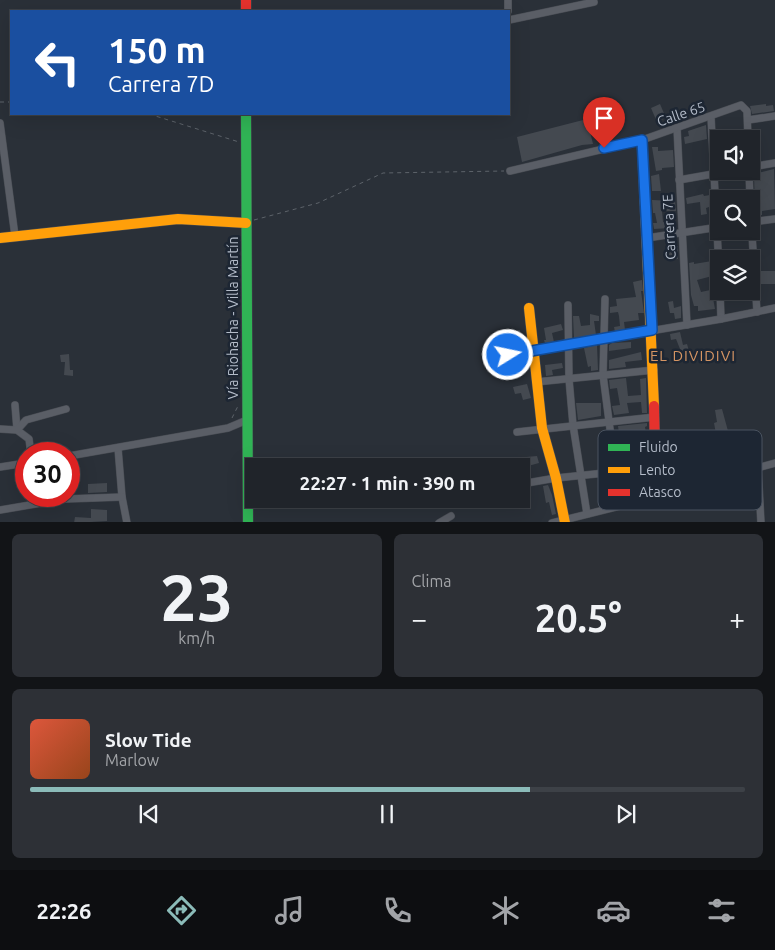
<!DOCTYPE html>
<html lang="es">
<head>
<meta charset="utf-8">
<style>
  :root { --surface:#20242a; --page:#2d3036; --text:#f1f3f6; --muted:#a2a4a8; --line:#3d4147; --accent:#8bbbb9 }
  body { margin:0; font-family:Ubuntu,sans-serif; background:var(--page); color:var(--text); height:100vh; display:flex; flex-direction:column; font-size:19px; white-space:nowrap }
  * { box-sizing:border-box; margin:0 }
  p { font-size:16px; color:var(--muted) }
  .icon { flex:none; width:28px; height:28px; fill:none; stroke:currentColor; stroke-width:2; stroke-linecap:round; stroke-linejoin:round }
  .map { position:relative; height:522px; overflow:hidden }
  .details { display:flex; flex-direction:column; gap:12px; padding:12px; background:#121417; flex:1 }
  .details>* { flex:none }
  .guide { position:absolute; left:10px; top:10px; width:500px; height:105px; border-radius:0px; box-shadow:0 5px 20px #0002,0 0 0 1px var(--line); background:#1a4fa0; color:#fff; overflow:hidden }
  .buttons { position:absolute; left:710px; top:130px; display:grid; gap:10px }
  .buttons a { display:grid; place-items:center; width:50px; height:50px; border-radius:0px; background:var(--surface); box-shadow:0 5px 20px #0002,0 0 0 1px var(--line); font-size:25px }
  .speed { position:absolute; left:15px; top:442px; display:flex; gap:10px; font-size:25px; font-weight:700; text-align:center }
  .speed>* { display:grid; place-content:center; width:65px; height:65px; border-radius:50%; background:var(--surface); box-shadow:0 5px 20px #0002,0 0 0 1px var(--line); line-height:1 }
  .speed .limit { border:8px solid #d22; background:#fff; color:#111 }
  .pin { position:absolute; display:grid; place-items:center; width:42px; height:42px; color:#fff; margin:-51px -21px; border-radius:50% 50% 50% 0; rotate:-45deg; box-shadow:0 0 5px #0007 }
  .pin .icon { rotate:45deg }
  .me { position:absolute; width:55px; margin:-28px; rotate:80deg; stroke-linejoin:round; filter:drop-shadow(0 0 4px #0008) }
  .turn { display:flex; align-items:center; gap:18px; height:105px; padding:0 15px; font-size:22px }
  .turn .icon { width:65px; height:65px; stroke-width:2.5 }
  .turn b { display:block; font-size:35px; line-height:42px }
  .big { font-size:38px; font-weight:700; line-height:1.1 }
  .details .tile { flex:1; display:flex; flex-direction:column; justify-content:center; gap:8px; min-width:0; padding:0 18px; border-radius:8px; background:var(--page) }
  .details .dial { align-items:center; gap:0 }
  .dial b { font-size:65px; line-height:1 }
  .song { display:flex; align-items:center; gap:15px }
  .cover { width:60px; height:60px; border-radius:8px; background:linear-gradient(135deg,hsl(10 70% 55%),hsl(20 70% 35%)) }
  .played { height:5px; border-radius:2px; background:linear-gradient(90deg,var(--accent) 70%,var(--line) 70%) }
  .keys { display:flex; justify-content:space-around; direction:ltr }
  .heat { display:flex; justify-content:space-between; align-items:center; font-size:28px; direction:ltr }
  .details .tiles { flex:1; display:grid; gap:12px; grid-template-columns:1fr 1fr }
  .tile:last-child { grid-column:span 2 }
  .trip { position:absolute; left:245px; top:458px; width:285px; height:50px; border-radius:0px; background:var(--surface); box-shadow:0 5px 20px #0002,0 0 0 1px var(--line); font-weight:700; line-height:50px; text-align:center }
  .tab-bar { display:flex; height:80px; justify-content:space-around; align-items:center; background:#0d0e11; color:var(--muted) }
  .tab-bar .icon { width:35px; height:35px }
  .tab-bar .current { color:var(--accent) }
  .tab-bar b { font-size:22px; color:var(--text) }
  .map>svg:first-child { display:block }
</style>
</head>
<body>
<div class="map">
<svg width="775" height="523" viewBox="0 0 775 523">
  <rect width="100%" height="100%" fill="#2a3038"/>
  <!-- building -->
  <g fill="#444950">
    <path d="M 660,104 L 666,118 L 657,122 L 651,108 Z"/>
    <path d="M 766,104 L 766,106 L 773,105 L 774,111 L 752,114 L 750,106 Z"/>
    <path d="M 587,119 L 593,144 L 582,145 L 522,162 L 517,137 Z"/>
    <path d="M 706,125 L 707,139 L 685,144 L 684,137 L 689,136 L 688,131 Z"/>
    <path d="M 652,147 L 658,147 L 658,151 L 673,150 L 674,167 L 662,168 L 662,170 L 656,171 Z"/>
    <path d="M 774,169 L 775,209 L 762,211 L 762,215 L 755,216 L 754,174 Z"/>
    <path d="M 659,174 L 661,191 L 652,191 L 651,176 Z"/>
    <path d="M 703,194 L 704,196 L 710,195 L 710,201 L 709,207 L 706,208 L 707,214 L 701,215 L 700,202 L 687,204 L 686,198 Z"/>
    <path d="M 652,200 L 675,201 L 676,211 L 662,211 L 663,222 L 670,223 L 670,228 L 654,229 L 653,223 L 657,223 L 655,213 L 653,213 Z"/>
    <path d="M 669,246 L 678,246 L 678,259 L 666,260 L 665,255 L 669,254 Z"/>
    <path d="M 712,261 L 716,275 L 697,280 L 701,292 L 715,289 L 713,298 L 715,309 L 698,311 L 698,306 L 694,306 L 691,295 L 689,263 L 694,262 L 694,264 Z"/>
    <path d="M 760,271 L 775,271 L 775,284 L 761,284 Z"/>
    <path d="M 642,280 L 643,291 L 641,291 L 644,313 L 638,313 L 639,320 L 624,322 L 625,330 L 615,332 L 614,327 L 620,326 L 619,316 L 618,312 L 610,313 L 610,307 L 617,306 L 616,299 L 636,297 L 633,282 Z"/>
    <path d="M 673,301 L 674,308 L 681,306 L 681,318 L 675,319 L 674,313 L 670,313 L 668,302 Z"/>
    <path d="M 590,314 L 599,316 L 599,321 L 594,321 L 596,335 L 574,338 L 573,316 L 579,316 L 581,326 L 590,325 Z"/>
    <path d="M 561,324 L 563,330 L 552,333 L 554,342 L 545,343 L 544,340 L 546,340 L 544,328 Z"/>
    <path d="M 520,330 L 522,347 L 504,352 L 503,346 L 509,345 L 508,331 Z"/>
    <path d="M 680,332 L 683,345 L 687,344 L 689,351 L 682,354 L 676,339 L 671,340 L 670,334 Z"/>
    <path d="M 631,342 L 631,348 L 609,351 L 609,345 L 612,343 Z"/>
    <path d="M 597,345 L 598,370 L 591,371 L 591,366 L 588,367 L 584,348 Z"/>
    <path d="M 641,352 L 642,360 L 625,362 L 626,367 L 609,369 L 609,360 Z"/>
    <path d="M 69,354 L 70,370 L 73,370 L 73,376 L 64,375 L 65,362 L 61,362 L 60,355 Z"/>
    <path d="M 562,363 L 563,368 L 552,370 L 553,375 L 546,376 L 545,365 Z"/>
    <path d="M 626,378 L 628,396 L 641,395 L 640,379 L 646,378 L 647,413 L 642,413 L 641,402 L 627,403 L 629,413 L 614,415 L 612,406 L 620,405 L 617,388 L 610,389 L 609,380 Z"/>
    <path d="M 527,384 L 531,398 L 523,400 L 521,393 L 515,394 L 513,387 Z"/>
    <path d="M 576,403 L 601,403 L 601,416 L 578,420 Z"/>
    <path d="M 722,409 L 728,431 L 716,434 L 714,423 L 717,422 L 715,410 Z"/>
    <path d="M 647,423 L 647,426 L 645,427 L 648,445 L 640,445 L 640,438 L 637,437 L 627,438 L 634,458 L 628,458 L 624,445 L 619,446 L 618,441 L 620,440 L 618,426 Z"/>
    <path d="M 537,456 L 539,463 L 528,466 L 530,476 L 525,477 L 523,465 L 517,466 L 516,458 Z"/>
    <path d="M 107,483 L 107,492 L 88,493 L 88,484 Z"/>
    <path d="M 548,485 L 552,495 L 556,514 L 552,515 L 549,502 L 546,503 L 543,486 Z"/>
    <path d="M 91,509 L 107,510 L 107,521 L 74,523 L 75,517 L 91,518 Z"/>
  </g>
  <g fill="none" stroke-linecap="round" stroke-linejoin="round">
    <!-- street casing -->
    <g stroke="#484c53" stroke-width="8">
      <g id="street">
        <path d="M 508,0 L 508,11"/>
        <path d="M 509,20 L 594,2"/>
        <path d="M 711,117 L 719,268"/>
        <path d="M 748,120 L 775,116"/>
        <path d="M 0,123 L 15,236"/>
        <path d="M 677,128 L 687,325"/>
        <path d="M 751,167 L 775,163"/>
        <path d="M 510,171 L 642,140 L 741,105 L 747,111 L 748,139"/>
        <path d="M 749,171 L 750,199"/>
        <path d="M 679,180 L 730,171"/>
        <path d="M 751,219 L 757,312"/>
        <path d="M 751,222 L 775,219"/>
        <path d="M 647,238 L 719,227"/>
        <path d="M 720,291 L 721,319"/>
        <path d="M 605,299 L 603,375 L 620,506"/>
        <path d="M 568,305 L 569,379 L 573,425 L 587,514"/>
        <path d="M 508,355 L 721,319 L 775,308"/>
        <path d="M 536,382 L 654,370"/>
        <path d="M 15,405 L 17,430 L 29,439 L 31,454"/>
        <path d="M 0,429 L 17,430 L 26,420 L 66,409"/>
        <path d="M 517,432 L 655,417"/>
        <path d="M 118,448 L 122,497 L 127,523"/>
        <path d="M 69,456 L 228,428 L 247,420"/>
        <path d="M 0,467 L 26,463"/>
        <path d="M 758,469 L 761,523"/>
        <path d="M 521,484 L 556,478 L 654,468"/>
        <path d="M 0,510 L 65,499 L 122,497"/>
        <path d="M 439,523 L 451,516"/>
        <path d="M 552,523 L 656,497 L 775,463"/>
      </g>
    </g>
    <!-- fast casing -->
    <g stroke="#484c53" stroke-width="11">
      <path id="fast" d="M 246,114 L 248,523"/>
    </g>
    <!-- slow casing -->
    <g stroke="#484c53" stroke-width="11">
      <g id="slow">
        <path d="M 642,140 L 654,406"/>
        <path d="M 0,238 L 178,219 L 246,223"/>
        <path d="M 529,308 L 542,428 L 556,478 L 565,523"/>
      </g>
    </g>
    <!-- jam casing -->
    <g stroke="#484c53" stroke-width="11">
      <g id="jam">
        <path d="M 246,0 L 246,11"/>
        <path d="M 654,406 L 656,497"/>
      </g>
    </g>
    <!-- path -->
    <g stroke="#5d636a" stroke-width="1" stroke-dasharray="4 4" stroke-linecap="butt">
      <path d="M 0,102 L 11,102"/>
      <path d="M 149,114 L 239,142"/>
      <path d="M 254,220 L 318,203 L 383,173 L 504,171"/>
      <path d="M 232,418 L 239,404"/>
    </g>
    <!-- street -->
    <use href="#street" stroke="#5a5e66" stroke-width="7"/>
    <!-- fast -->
    <use href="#fast" stroke="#30b455" stroke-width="10"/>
    <!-- slow -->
    <use href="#slow" stroke="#ff9f0a" stroke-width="10"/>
    <!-- jam -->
    <use href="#jam" stroke="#e5322d" stroke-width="10"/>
  </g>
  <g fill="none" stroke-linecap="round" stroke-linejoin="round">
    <!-- route casing -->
    <g stroke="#114b97" stroke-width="12">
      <path id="route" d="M 508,355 L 652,330 L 642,140 L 604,148"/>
    </g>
    <!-- route -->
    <use href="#route" stroke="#1a73e8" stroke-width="9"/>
  </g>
  <g text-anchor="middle" stroke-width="5" stroke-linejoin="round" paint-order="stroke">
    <!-- street labels -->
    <g font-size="14" fill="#b4bcc9" stroke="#1d2633">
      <text transform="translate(681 114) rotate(-19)" y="5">Calle 65</text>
      <text transform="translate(669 227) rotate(-93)" y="5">Carrera 7E</text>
      <text transform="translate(233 318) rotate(-90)" y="5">Vía Riohacha - Villa Martín</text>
    </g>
    <!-- neighbourhood labels -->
    <g font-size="15" letter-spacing="1" fill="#d59563" stroke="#1d2633">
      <text x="693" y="361">EL DIVIDIVI</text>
    </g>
  </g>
  <!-- legend -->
  <rect x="598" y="430" width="164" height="80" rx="8" fill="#1d2633" stroke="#4a5360" stroke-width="1"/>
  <rect x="608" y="444" width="22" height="7" fill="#30b455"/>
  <rect x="608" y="467" width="22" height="6" fill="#ff9f0a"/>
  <rect x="608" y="489" width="22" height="7" fill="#e5322d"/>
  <g font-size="14" fill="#b4bcc9">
    <text x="639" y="452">Fluido</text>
    <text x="639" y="475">Lento</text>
    <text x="639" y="497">Atasco</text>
  </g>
</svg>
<div class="buttons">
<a><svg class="icon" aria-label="sound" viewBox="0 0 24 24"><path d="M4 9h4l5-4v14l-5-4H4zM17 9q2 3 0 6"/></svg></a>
<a><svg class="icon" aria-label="search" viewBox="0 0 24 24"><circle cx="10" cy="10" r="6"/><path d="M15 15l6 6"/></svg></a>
<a><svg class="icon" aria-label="layers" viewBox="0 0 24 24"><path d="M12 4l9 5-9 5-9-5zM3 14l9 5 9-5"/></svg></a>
</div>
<div class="speed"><div class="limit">30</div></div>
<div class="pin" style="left:604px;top:148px;background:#d93025"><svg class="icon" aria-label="arrive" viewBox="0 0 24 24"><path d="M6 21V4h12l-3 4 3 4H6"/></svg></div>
<svg class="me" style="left:508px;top:355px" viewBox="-20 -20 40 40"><circle r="17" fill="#1a73e8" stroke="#fff" stroke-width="3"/><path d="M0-11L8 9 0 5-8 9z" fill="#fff"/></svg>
<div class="trip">22:27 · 1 min · 390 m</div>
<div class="guide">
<div class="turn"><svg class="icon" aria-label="left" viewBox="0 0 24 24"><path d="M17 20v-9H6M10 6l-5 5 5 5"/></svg><div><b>150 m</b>Carrera 7D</div></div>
</div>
</div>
<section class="details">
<div class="tiles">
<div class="tile dial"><b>23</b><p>km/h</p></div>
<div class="tile"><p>Clima</p>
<div class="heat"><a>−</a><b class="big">20.5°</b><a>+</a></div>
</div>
<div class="tile">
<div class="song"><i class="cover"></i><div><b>Slow Tide</b><p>Marlow</p></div></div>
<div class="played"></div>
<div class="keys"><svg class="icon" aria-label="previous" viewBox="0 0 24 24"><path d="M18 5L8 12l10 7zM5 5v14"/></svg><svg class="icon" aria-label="pause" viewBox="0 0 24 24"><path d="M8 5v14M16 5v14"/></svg><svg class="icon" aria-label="next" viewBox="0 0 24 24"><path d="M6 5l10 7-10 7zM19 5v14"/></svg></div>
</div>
</div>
</section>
<nav class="tab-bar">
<b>22:26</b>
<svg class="icon current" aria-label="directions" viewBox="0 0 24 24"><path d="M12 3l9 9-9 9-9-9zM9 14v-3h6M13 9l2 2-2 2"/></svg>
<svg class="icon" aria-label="music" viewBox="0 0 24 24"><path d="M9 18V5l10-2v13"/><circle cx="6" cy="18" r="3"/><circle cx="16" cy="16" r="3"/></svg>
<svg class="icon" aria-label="phone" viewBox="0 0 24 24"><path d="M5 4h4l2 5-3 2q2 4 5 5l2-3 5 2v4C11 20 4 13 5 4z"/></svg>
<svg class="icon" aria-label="climate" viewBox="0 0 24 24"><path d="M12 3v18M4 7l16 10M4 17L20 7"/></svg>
<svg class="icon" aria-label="car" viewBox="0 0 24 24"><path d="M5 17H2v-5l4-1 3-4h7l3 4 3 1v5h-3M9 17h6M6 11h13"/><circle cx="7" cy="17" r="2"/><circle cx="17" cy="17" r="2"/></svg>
<svg class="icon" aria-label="filters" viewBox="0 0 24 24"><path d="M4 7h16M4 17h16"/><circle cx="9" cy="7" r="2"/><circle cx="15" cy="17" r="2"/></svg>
</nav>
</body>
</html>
